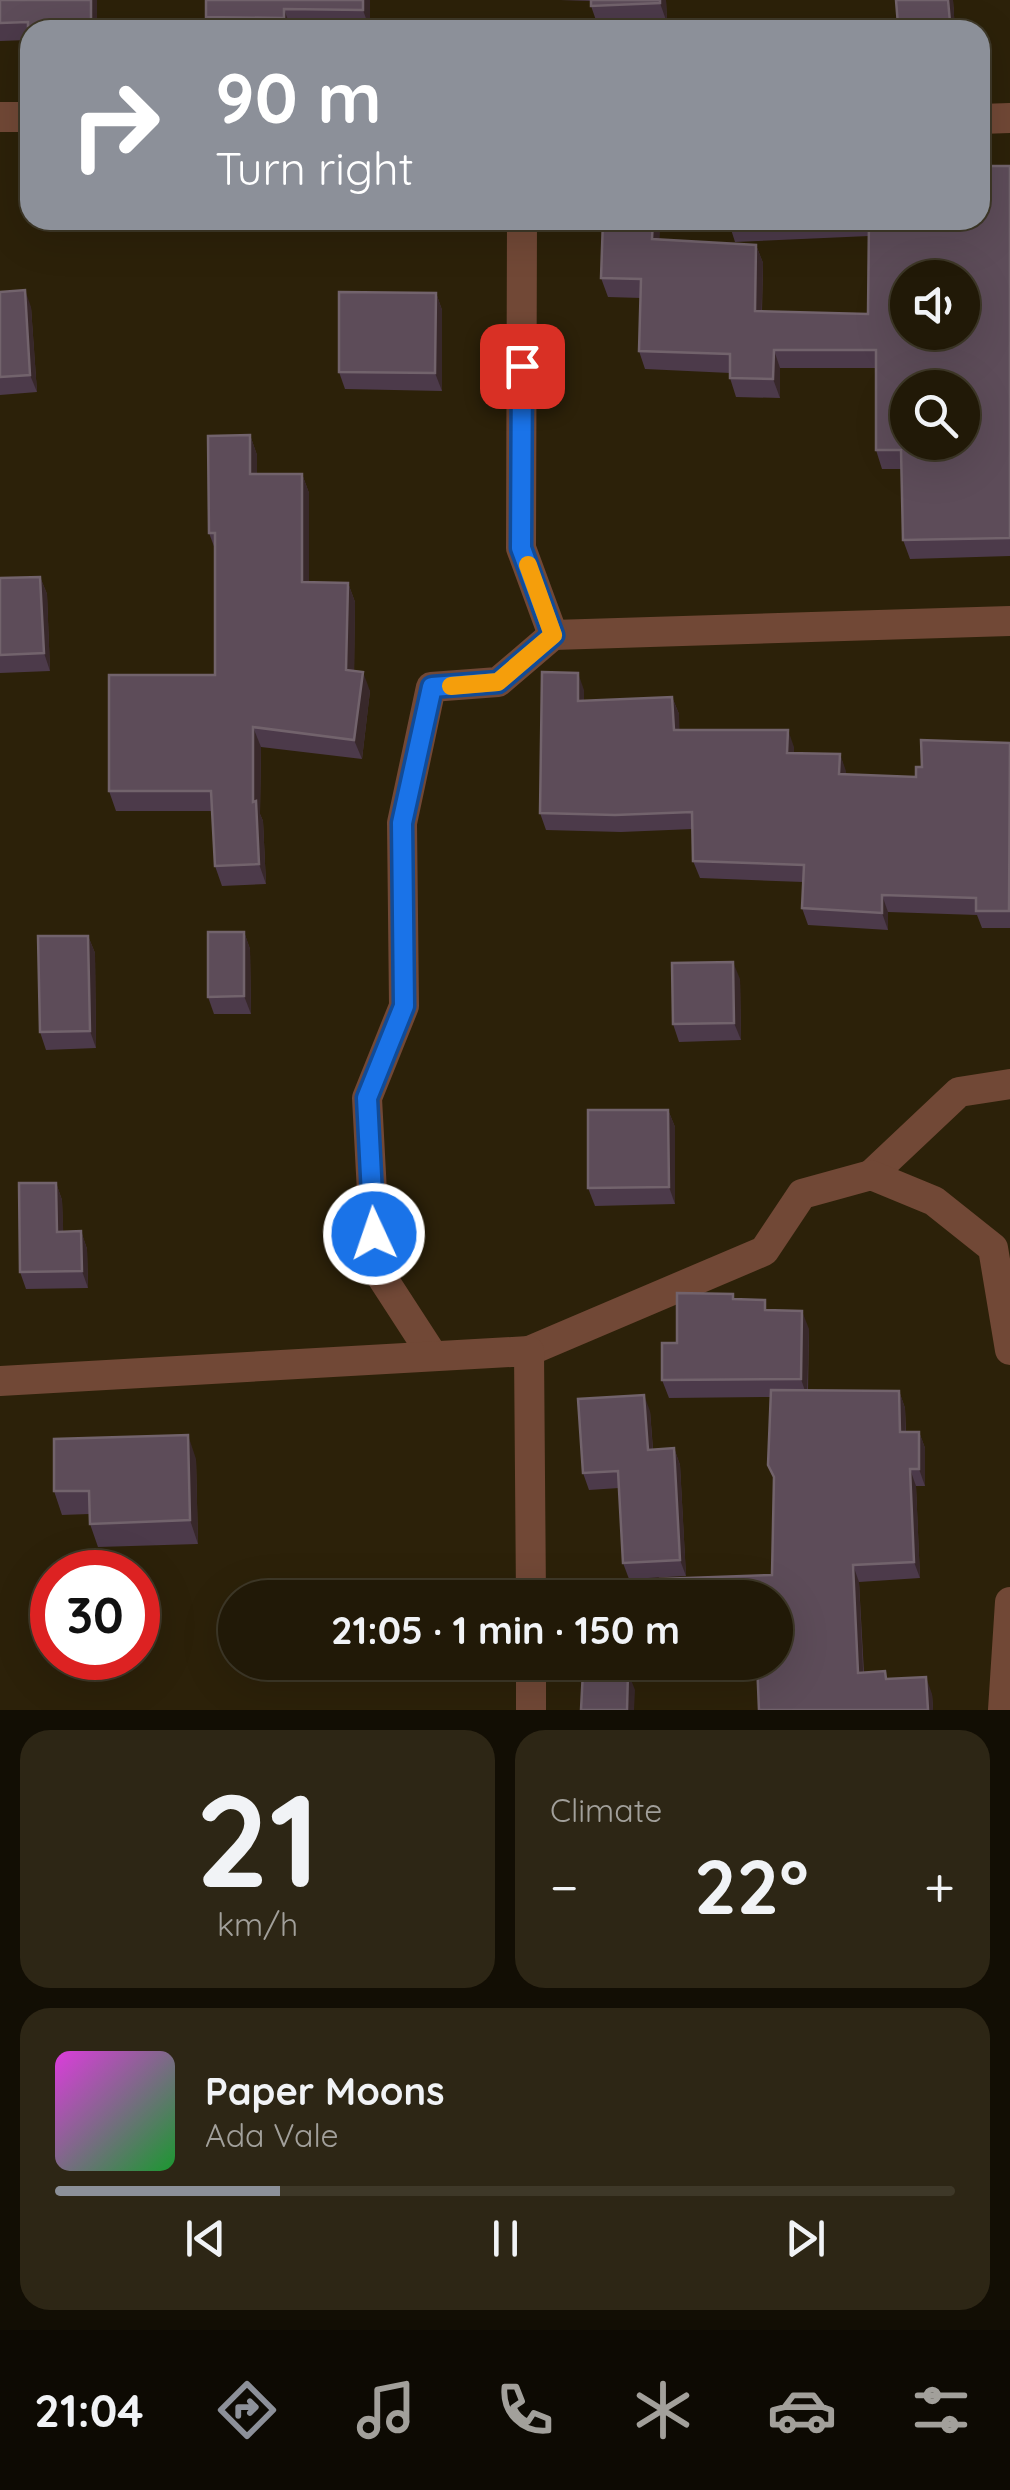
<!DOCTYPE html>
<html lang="en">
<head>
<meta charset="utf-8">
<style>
  :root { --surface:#211907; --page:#2d2615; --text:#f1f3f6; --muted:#a2a09b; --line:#3e3828; --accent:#8c9099 }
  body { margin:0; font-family:Quicksand,sans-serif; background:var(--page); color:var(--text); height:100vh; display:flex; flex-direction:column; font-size:38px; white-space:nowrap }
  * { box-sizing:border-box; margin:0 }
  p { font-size:32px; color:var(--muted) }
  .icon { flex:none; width:55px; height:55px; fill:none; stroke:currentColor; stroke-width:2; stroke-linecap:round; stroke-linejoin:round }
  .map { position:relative; height:1710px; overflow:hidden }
  .drawer { display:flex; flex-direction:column; gap:20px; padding:20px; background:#120e04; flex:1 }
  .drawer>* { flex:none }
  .banner { position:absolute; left:20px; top:20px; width:970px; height:210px; border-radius:30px; box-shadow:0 10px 40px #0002,0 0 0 2px var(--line); background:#8c9099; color:#fff; overflow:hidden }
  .controls { position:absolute; left:890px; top:260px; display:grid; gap:20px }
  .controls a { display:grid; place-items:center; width:90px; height:90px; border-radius:50%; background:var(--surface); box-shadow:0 10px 40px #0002,0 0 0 2px var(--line); font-size:50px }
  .speed { position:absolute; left:30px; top:1550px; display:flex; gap:20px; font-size:50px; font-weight:700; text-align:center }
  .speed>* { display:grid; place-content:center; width:130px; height:130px; border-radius:50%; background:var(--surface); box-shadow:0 10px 40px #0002,0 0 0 2px var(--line); line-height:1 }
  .speed .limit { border:15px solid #d22; background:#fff; color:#111 }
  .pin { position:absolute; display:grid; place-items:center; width:85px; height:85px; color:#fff; margin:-42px; border-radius:20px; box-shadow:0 5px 15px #0006 }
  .me { position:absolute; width:110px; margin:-55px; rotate:357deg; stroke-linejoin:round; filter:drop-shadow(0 0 8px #0008) }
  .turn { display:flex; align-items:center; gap:35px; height:210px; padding:0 30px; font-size:45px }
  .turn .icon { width:130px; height:130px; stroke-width:2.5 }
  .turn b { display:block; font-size:70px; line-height:85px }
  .big { font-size:75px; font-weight:800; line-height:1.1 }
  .drawer .card { flex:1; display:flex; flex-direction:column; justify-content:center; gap:15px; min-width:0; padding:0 35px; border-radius:30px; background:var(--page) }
  .drawer .dial { align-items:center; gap:0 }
  .dial b { font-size:130px; line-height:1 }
  .song { display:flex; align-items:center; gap:30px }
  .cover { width:120px; height:120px; border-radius:15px; background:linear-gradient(135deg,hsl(300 70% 55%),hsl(130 70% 35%)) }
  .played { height:10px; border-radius:5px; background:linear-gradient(90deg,var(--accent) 25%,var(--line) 25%) }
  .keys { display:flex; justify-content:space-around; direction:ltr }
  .heat { display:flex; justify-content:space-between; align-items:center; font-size:55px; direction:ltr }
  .drawer .tiles { flex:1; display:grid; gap:20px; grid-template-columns:1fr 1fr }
  .card:last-child { grid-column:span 2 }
  .trip { position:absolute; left:218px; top:1580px; width:575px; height:100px; border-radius:50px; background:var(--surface); box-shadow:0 10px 40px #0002,0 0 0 2px var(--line); font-weight:800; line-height:100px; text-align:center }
  .tab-bar { display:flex; height:160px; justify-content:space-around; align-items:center; background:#0d0a03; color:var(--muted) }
  .tab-bar .icon { width:70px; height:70px }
  .tab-bar .current { color:var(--accent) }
  .tab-bar b { font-size:45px; color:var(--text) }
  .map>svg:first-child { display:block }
</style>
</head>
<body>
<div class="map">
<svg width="1010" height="1710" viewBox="0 0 1010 1710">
  <rect width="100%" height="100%" fill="#2c2109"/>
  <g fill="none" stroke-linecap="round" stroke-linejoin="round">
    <!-- street -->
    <g stroke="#714836" stroke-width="30">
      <path d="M 0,117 L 30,117"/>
      <path d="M 980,119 L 1010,118"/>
      <path d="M 522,220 L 521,548 L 553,635 L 1010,621"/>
      <path d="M 871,1175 L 959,1092 L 1010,1084"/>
      <path d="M 529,1351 L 764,1251 L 802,1194 L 871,1175 L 934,1201 L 993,1248 L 1010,1350"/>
      <path d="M 433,1356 L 376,1268 L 367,1098 L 404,1006 L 402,823 L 431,687 L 498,682 L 553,635"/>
      <path d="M 0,1381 L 529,1351 L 531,1598"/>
      <path d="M 531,1662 L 531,1710"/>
      <path d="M 1003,1710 L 1010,1602"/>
    </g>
  </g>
  <!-- wall -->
  <g fill="#4c3a4a">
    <path d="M 0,0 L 97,0 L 97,30 L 30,30 L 30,53 L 28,40 L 0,41 Z"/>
    <path d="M 206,0 L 370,0 L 370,30 L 291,28 L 291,30 L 211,30 L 206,17 Z"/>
    <path d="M 560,0 L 666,0 L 667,23 L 598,26 L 591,6 L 591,1 Z"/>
    <path d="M 896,0 L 953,0 L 955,30 L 900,30 Z"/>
    <path d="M 1010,166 L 1010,556 L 910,559 L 903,540 L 901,469 L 882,469 L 876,450 L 876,368 L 780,368 L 780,398 L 736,397 L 730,378 L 730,373 L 645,369 L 639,351 L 641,298 L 608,297 L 601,278 L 603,220 L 660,220 L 659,240 L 756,245 L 763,263 L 762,311 L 868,314 L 869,236 L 735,242 L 728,220 L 980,220 Z"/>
    <path d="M 0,292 L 31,307 L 37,392 L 0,395 Z"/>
    <path d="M 436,293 L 442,310 L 442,391 L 345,389 L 339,372 Z"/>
    <path d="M 250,435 L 257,455 L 257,474 L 302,474 L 309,493 L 309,582 L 348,583 L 355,602 L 354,671 L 370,691 L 362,759 L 261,747 L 260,814 L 263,821 L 266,884 L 222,886 L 215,866 L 212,811 L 116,811 L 109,791 L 215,675 L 215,549 L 209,533 Z"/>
    <path d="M 40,577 L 47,594 L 50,671 L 0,673 L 0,578 Z"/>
    <path d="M 584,690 L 584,701 L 672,697 L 679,714 L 679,730 L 794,747 L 794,753 L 840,754 L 846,774 L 916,777 L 922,767 L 1010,743 L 1010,928 L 982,928 L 977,915 L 888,912 L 888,930 L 808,925 L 802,908 L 803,882 L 700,878 L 693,861 L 693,829 L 621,832 L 546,830 L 540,813 Z"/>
    <path d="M 244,932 L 250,949 L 251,1014 L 214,1014 L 208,997 Z"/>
    <path d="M 88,936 L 95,953 L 96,1048 L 46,1050 L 40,1032 Z"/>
    <path d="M 740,979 L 741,1040 L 679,1042 L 673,1024 Z"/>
    <path d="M 668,1110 L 675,1127 L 675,1204 L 595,1206 L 588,1188 Z"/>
    <path d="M 56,1183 L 62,1200 L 63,1231 L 81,1231 L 87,1249 L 88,1288 L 26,1289 L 20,1272 Z"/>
    <path d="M 735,1300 L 769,1310 L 809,1329 L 808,1390 L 899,1391 L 905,1408 L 906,1432 L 919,1432 L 925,1448 L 925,1486 L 916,1486 L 920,1578 L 859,1582 L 864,1673 L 932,1694 L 933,1710 L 759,1710 L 757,1668 L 668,1671 L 665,1662 L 775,1662 L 772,1575 L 774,1479 L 768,1465 L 770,1397 L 669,1398 L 662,1380 L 677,1343 Z"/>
    <path d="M 650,1411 L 653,1449 L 674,1448 L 680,1465 L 686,1576 L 629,1579 L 623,1563 L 619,1488 L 589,1490 L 583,1473 Z"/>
    <path d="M 196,1459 L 198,1544 L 98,1547 L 90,1524 L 89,1514 L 62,1515 L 54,1491 Z"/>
  </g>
  <!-- shaded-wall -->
  <g fill="#38282a">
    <rect x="91" y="0" width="6" height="30"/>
    <path d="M 363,0 L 370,0 L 370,30 L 363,10 Z"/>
    <path d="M 660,0 L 666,0 L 667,23 L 660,3 Z"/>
    <path d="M 948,0 L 953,0 L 955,30 L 953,30 L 950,22 Z"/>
    <path d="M 284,9 L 291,28 L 291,30 L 288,30 L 284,18 Z"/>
    <path d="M 653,220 L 660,220 L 659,258 L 652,239 Z"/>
    <path d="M 756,245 L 763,263 L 761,330 L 755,311 Z"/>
    <path d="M 25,290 L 31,307 L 37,392 L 30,375 Z"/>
    <path d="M 436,293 L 442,310 L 442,391 L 435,373 Z"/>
    <path d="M 774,350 L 780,368 L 780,398 L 773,379 Z"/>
    <path d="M 250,435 L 257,455 L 257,493 L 250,474 Z"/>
    <path d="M 302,474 L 309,493 L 309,601 L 302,582 Z"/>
    <path d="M 40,577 L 47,594 L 50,671 L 44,653 Z"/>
    <path d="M 348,583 L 355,602 L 354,689 L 346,670 Z"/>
    <path d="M 363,672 L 370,691 L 362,759 L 354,740 Z"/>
    <path d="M 578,673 L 584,690 L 584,718 L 578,701 Z"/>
    <path d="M 672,697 L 679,714 L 680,747 L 674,730 Z"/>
    <path d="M 253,727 L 261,747 L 260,814 L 263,821 L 266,884 L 259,864 L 253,802 Z"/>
    <path d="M 788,730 L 794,747 L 794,770 L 787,753 Z"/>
    <path d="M 840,754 L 846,771 L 845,791 L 839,774 Z"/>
    <path d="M 882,895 L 888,912 L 888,930 L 882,913 Z"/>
    <path d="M 244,932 L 250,949 L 251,1014 L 244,996 Z"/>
    <path d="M 88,936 L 95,953 L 96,1048 L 90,1031 Z"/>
    <path d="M 733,962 L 740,979 L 741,1040 L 734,1023 Z"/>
    <path d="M 668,1110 L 675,1127 L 675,1204 L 669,1187 Z"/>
    <path d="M 56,1183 L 62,1200 L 64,1249 L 57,1232 Z"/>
    <path d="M 81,1231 L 87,1249 L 88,1288 L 82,1271 Z"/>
    <path d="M 802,1311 L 809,1329 L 807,1397 L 801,1379 Z"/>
    <path d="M 899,1391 L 905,1408 L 906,1449 L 900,1432 Z"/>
    <path d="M 644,1395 L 650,1411 L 654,1466 L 648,1450 Z"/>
    <path d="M 919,1432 L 925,1448 L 925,1486 L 919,1469 Z"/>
    <path d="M 188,1435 L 196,1459 L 198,1544 L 190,1520 Z"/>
    <path d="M 674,1448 L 680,1465 L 686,1576 L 680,1560 Z"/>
    <path d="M 910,1469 L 916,1486 L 920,1578 L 914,1562 Z"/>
    <path d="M 853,1565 L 859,1582 L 864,1690 L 858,1673 Z"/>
    <path d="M 628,1672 L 635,1690 L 634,1710 L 627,1710 Z"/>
    <path d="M 926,1677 L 932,1694 L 933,1710 L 928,1710 Z"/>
  </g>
  <!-- building -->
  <g fill="#5d4c59" stroke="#72636c" stroke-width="2.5" fill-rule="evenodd">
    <path d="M 0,0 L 91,0 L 91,30 L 30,30 L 30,47 L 28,47 L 28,22 L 0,23 Z"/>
    <path d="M 206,0 L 363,0 L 363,10 L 284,9 L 284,18 L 206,17 Z"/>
    <path d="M 591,0 L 660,0 L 660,3 L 591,6 Z"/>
    <path d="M 896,0 L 948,0 L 950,22 L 898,25 Z"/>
    <path d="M 980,166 L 1010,166 L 1010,538 L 903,540 L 901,450 L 876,450 L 876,350 L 774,350 L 773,379 L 730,378 L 730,354 L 639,351 L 641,279 L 601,278 L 603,220 L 653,220 L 652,239 L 756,245 L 755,311 L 868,314 L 869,220 L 980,220 ZM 908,278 L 962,278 L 962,332 L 908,332 ZM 908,388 L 962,388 L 962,442 L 908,442 Z"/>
    <path d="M 728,220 L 801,220 L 728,223 Z"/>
    <path d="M 25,290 L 30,375 L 0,377 L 0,292 Z"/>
    <path d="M 339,292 L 436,293 L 435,373 L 339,372 Z"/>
    <path d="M 250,435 L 250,474 L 302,474 L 302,582 L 348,583 L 346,670 L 363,672 L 354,740 L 253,727 L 253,802 L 256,801 L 259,864 L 215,866 L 211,791 L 109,791 L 109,675 L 215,675 L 215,533 L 209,533 L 208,436 Z"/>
    <path d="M 40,577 L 44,653 L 0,655 L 0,578 Z"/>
    <path d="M 542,672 L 578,673 L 578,701 L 672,697 L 674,730 L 788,730 L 787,753 L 840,754 L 839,774 L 916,777 L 916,767 L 922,767 L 921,740 L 1010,743 L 1009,911 L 976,911 L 976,898 L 882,895 L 882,913 L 802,908 L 804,865 L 693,861 L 692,812 L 615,815 L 540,813 Z"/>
    <path d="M 208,932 L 244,932 L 244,996 L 208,997 Z"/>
    <path d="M 38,936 L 88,936 L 90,1031 L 40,1032 Z"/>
    <path d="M 733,962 L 734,1023 L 673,1024 L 672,963 Z"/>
    <path d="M 588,1110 L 668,1110 L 669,1187 L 588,1188 Z"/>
    <path d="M 19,1183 L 56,1183 L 57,1232 L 81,1231 L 82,1271 L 20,1272 Z"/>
    <path d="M 677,1293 L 733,1294 L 733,1299 L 765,1300 L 765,1310 L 802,1311 L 801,1379 L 662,1380 L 662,1343 L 677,1343 Z"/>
    <path d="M 771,1390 L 899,1391 L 900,1432 L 919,1432 L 919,1469 L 910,1469 L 914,1562 L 853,1565 L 858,1673 L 885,1671 L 886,1679 L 926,1677 L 928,1710 L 759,1710 L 757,1662 L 775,1662 L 775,1598 L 660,1598 L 660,1579 L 772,1575 L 774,1477 L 768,1465 Z"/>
    <path d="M 644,1395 L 648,1450 L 674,1448 L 680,1560 L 623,1563 L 618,1471 L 583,1473 L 578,1399 Z"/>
    <path d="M 188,1435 L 190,1520 L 90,1524 L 89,1491 L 54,1491 L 54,1439 Z"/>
    <path d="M 583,1671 L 628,1672 L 627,1710 L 581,1710 Z"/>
  </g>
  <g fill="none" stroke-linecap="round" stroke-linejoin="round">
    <!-- route casing -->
    <g stroke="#114b97" stroke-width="25">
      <path id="route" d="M 374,1234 L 367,1098 L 404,1006 L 402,823 L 432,687 L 498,682 L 553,635 L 521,548 L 522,366"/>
    </g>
    <!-- route -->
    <use href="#route" stroke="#1a73e8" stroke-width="18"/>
    <!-- slow -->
    <path stroke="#f59e0b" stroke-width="18" d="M 451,686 L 498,682 L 553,635 L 528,565"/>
  </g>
</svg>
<div class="controls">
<a><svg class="icon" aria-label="sound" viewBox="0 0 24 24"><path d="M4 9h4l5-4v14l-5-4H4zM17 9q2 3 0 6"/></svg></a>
<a><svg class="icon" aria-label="search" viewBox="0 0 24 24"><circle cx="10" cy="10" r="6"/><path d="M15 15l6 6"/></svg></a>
</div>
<div class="speed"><div class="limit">30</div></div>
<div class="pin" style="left:522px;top:366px;background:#d93025"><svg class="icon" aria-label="arrive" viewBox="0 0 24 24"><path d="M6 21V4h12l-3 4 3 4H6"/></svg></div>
<svg class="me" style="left:374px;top:1234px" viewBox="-20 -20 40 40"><circle r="17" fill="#1a73e8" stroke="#fff" stroke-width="3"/><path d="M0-11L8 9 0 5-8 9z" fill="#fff"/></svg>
<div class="trip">21:05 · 1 min · 150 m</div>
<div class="banner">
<div class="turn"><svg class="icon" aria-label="right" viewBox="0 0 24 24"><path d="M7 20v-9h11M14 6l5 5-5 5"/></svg><div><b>90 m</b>Turn right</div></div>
</div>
</div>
<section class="drawer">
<div class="tiles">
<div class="card dial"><b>21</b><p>km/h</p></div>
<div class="card"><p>Climate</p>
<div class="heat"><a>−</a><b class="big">22°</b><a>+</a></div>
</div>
<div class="card">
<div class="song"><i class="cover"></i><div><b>Paper Moons</b><p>Ada Vale</p></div></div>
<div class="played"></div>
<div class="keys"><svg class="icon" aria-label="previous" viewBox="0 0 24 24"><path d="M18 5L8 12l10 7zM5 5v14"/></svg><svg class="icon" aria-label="pause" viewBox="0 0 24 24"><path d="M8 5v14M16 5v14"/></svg><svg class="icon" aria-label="next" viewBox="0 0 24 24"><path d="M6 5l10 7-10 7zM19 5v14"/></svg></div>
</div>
</div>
</section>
<nav class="tab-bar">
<b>21:04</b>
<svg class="icon current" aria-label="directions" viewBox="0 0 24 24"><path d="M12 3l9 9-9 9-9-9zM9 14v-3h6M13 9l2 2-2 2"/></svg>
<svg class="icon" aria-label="music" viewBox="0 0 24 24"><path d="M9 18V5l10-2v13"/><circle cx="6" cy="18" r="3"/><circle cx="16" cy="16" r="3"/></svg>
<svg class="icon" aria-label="phone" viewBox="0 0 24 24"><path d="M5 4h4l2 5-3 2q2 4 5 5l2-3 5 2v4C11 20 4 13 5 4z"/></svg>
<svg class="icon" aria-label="climate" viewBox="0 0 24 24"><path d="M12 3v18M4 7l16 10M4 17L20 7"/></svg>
<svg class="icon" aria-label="car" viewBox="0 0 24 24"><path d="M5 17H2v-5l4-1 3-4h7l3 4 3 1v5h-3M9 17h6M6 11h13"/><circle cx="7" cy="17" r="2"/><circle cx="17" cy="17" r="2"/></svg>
<svg class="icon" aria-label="filters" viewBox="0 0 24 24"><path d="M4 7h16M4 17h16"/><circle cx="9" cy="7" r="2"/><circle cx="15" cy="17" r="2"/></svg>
</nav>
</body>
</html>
